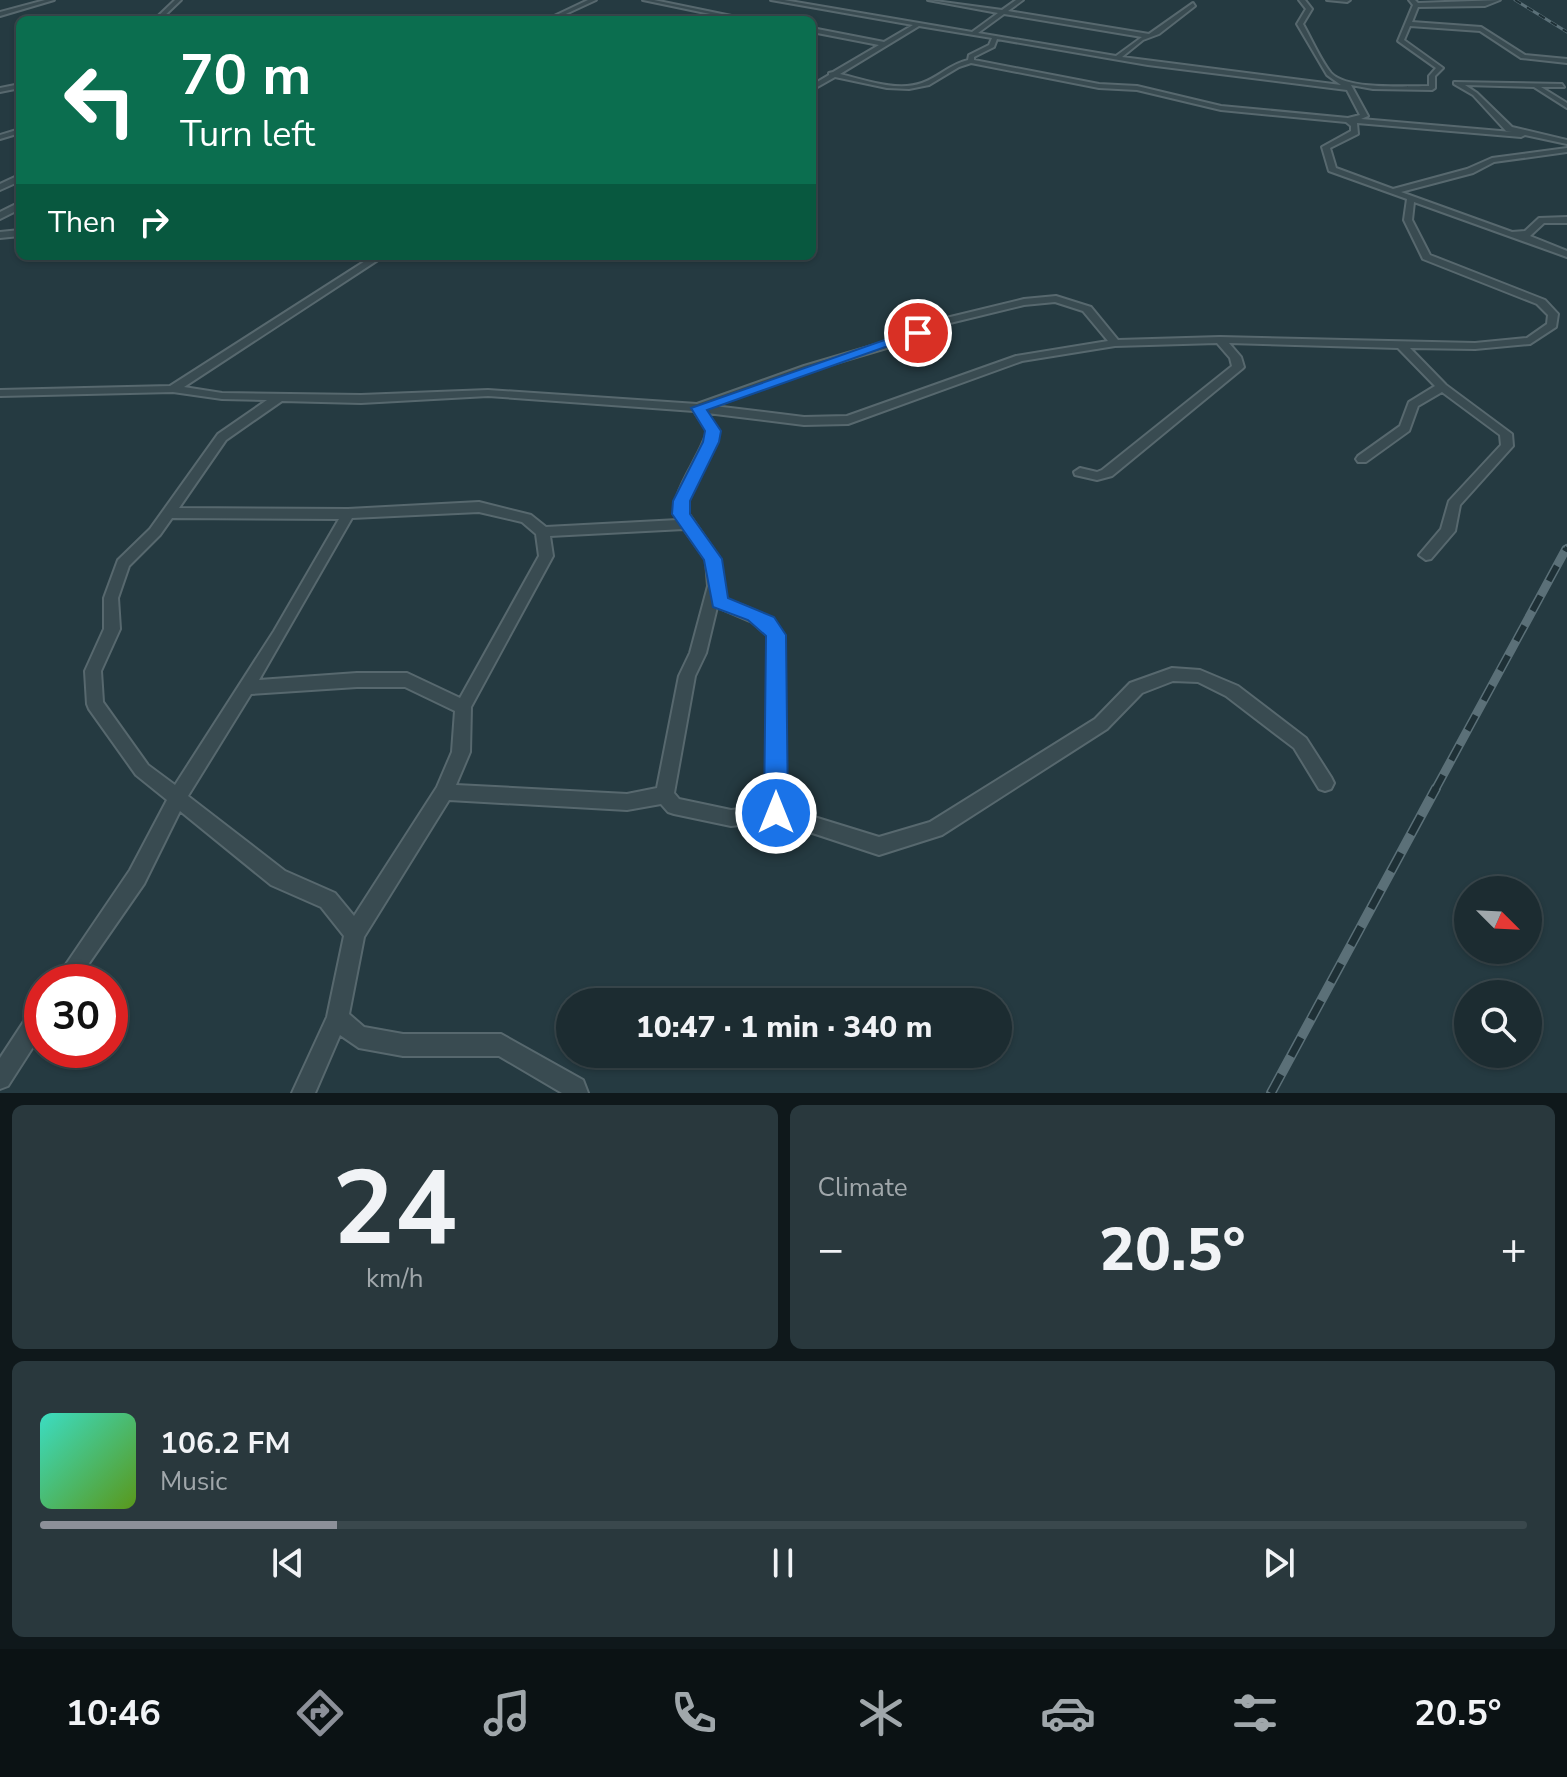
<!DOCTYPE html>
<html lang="en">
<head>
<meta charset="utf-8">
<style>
  :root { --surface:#1c2c31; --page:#29383d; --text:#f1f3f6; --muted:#a0a7ab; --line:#3a484d; --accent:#8c9099 }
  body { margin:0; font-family:"Nunito Sans",sans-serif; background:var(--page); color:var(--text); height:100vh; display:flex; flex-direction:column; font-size:30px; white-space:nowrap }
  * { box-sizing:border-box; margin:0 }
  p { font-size:26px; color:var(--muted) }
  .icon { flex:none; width:44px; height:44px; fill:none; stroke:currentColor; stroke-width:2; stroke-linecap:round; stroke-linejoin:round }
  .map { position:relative; height:1093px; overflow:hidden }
  .panel { display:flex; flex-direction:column; gap:12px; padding:12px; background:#0f181b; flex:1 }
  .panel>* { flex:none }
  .banner { position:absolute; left:16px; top:16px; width:800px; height:244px; border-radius:12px; box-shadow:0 2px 6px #0004,0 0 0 2px var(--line); background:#0b6e4f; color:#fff; overflow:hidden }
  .needle { width:52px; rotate:114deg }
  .buttons { position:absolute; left:1454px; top:876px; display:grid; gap:16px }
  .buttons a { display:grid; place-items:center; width:88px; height:88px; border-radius:50%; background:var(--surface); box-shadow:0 2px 6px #0004,0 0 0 2px var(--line); font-size:40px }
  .speed { position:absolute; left:24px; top:964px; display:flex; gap:16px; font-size:40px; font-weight:700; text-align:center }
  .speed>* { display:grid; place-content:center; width:104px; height:104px; border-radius:50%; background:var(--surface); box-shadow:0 2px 6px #0004,0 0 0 2px var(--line); line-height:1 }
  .speed .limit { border:12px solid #d22; background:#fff; color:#111 }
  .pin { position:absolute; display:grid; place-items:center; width:68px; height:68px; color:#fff; margin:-34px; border:4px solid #fff; border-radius:50%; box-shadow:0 2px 8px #0007 }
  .me { position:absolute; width:88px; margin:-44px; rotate:0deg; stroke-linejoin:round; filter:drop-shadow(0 0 6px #0008) }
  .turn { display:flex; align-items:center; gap:28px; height:168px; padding:0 32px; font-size:36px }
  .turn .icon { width:104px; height:104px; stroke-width:2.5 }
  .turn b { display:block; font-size:56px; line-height:68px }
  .then { display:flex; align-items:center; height:76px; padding:0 32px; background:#0003; gap:16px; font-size:30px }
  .big { font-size:60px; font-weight:800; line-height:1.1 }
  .panel .tile { flex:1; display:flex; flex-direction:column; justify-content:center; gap:12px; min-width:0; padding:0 28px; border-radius:12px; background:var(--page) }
  .panel .dial { align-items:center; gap:0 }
  .dial b { font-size:104px; line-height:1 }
  .song { display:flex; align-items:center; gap:24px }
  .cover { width:96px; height:96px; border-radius:12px; background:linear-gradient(135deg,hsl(170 70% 55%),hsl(90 70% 35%)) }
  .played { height:8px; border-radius:4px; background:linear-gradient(90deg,var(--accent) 20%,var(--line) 20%) }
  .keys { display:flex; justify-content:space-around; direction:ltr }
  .heat { display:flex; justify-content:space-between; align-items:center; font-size:44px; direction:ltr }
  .panel .tiles { flex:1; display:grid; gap:12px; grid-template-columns:1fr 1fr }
  .tile:last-child { grid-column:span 2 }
  .trip { position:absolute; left:556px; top:988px; width:456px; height:80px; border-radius:40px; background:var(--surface); box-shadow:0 2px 6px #0004,0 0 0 2px var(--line); font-weight:800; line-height:80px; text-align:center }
  .dock { display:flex; height:128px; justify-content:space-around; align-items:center; background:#0b1214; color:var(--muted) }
  .dock .icon { width:56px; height:56px }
  .dock .on { color:var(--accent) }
  .dock b { font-size:36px; color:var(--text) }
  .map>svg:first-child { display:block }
</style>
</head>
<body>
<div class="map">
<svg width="1567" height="1093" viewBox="0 0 1567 1093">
  <rect width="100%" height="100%" fill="#253a41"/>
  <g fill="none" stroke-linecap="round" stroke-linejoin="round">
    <!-- street casing -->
    <g stroke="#57686e" stroke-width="4">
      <g id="street">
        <path d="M 45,0 L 54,0 L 0,16 L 0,12 Z"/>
        <path d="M 175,0 L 181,0 L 160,20 L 154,20 Z"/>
        <path d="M 588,0 L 596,0 L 555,19 L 550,18 Z"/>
        <path d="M 643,0 L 654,0 L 751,20 L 739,20 Z"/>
        <path d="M 771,0 L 784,0 L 972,32 L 998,13 L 928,0 L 1002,10 L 1016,0 L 1023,0 L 1008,11 L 1149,34 L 1193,3 L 1195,6 L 1159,34 L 1143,40 L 1122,57 L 1341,85 L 1327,75 L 1297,24 L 1306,9 L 1299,0 L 1305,0 L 1312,9 L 1303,24 C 1311,38 1321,61 1331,73 C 1347,90 1405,86 1429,86 L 1429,76 L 1436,68 L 1398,41 L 1413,5 L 1409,0 L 1415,0 L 1418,3 L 1500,0 L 1485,6 L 1418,7 L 1412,22 L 1481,27 L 1525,55 L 1567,59 L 1567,63 L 1521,58 L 1480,31 L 1410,26 L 1404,40 L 1443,68 L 1435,76 L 1435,88 L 1432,90 L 1373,89 L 1351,85 L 1368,116 L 1361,119 L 1512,132 L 1506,131 L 1473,95 L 1454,84 L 1454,82 L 1562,84 L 1564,87 L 1541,87 L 1567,103 L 1567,108 L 1534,87 L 1465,85 L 1477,93 L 1512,127 L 1567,140 L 1567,144 L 1525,135 L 1521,137 L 1357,123 L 1358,134 L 1330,148 L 1336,168 L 1393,189 L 1467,169 L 1492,158 L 1567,148 L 1567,152 L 1494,162 L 1473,173 L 1401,192 L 1512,232 L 1525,231 L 1539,218 L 1567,217 L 1567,223 L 1544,223 L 1530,236 L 1567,251 L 1567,257 L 1414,202 L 1412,220 L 1430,255 L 1545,300 L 1558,314 L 1556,327 L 1530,344 L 1475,349 L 1410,348 L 1446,385 L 1512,434 L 1513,446 L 1460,505 L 1455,531 L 1431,559 L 1426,560 L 1419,555 L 1441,529 L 1449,501 L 1501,445 L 1500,435 L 1442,392 L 1418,406 L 1409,431 L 1366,462 L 1358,462 L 1356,459 L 1358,456 L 1400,426 L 1409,402 L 1435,386 L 1398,348 L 1229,343 L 1241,357 L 1244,367 L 1242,369 L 1112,476 L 1097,480 L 1075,475 L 1074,472 L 1080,468 L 1097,472 L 1102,470 L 1232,366 L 1230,358 L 1217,343 L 1115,346 L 1022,361 L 848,424 L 804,425 L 707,413 L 719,431 L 717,442 L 688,501 L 688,513 L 720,559 L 725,599 C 748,608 770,613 784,635 L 785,808 L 879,837 L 930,822 L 1095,719 L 1130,683 L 1172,668 L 1200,670 L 1238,686 L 1306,738 L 1331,777 L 1334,783 L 1331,789 L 1325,791 L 1319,789 L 1294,748 L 1226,696 L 1198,682 L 1173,681 L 1142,693 L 1107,729 L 942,835 L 879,855 L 776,821 L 731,826 L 674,814 L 668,812 L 661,804 L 627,810 L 449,800 L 364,937 L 349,1014 L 364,1027 L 403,1034 L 501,1034 L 583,1080 L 588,1093 L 562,1093 L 499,1056 L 403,1056 L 359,1048 L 340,1035 L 315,1093 L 292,1093 L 327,1017 L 344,936 L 321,907 L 271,885 L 180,811 L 144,884 L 76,982 L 54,982 L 130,870 L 167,800 L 136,775 L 89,709 L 87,704 L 85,671 L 104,629 L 104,598 L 118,560 L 150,529 L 218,434 L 267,400 L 222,399 L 173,392 L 0,396 L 0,390 L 170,386 L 373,256 L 384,256 L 184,387 L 222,393 L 361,395 L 488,390 L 697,404 L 804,366 L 892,340 L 942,319 L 1024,299 L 1056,296 L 1091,307 L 1118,340 L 1220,337 L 1475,343 L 1527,338 L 1547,324 L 1548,315 L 1537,304 L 1423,259 L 1404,220 L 1407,199 L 1329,171 L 1322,147 L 1351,131 L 1351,126 L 1346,122 L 1221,110 L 1137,90 L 1099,88 L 971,63 L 959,67 L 929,85 L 909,89 L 887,88 L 835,77 L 812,90 L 812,85 L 829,75 L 829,73 L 833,72 L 879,45 L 812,32 L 812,28 L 884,42 L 913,25 ZM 1004,14 L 1142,37 L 1116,56 L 978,33 ZM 919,26 L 992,38 L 989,45 L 969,55 L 968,60 C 950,64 939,77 922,83 C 897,92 865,80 840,74 ZM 997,39 L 1148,65 L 1347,90 L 1360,115 L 1348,118 L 1221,106 L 1137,86 L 1099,84 L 974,60 L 974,57 L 994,47 ZM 1055,302 L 1083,311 L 1108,341 L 1016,356 L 847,416 L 804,417 L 714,406 L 812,370 L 900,344 L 950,323 L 1024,305 ZM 488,396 L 694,411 L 707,431 C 702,456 664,499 678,520 L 546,527 L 531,515 L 479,502 L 348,509 L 179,508 L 226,440 L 282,401 L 361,403 ZM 479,512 L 522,522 L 536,534 L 539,556 L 460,698 L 407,673 L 357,673 L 259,680 L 352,518 ZM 172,518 L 339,519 L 274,631 L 175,785 L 148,765 L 103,702 L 101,671 L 120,629 L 118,598 L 129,566 L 160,535 ZM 684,529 L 706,560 L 708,586 L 690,653 L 679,676 L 657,788 L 627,794 L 456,785 L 470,752 L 471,707 L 553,556 L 550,536 ZM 717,607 L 752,622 L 768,636 L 767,806 L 731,810 L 679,799 L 674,793 L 695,676 L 706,653 ZM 357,687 L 405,687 L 455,711 L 452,752 L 437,787 L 354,916 L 335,893 L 285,871 L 188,796 L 251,694 Z"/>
        <path d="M 1327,0 L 1350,0 L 1347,2 Z"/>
        <path d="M 20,84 L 20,88 L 0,92 L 0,88 Z"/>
        <path d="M 20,129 L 20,133 L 0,139 L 0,135 Z"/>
        <path d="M 17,176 L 20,176 L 20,181 L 0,190 L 0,184 Z"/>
        <path d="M 20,202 L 20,209 L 0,219 L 0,212 Z"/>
        <path d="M 20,230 L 20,236 L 0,238 L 0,232 Z"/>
        <path d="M 42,1003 L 42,1033 L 8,1086 L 0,1089 L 0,1058 L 34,1006 Z"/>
      </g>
    </g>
    <!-- street -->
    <use href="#street" fill="#394b51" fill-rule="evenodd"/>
    <!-- rail-far3 casing -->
    <g stroke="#5b7078" stroke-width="3">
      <path id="rail-far3" d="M 1515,0 L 1567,32"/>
    </g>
    <!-- rail-far2 casing -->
    <g stroke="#5b7078" stroke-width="6">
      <path id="rail-far2" d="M 1565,551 L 1567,547"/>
    </g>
    <!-- rail-far1 casing -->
    <g stroke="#5b7078" stroke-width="9">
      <path id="rail-far1" d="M 1435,790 L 1566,549"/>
    </g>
    <!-- rail casing -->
    <g stroke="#5b7078" stroke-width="10">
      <path id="rail" d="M 1271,1093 L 1436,788"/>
    </g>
    <!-- rail-far3 -->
    <use href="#rail-far3" stroke="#1e3036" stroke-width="2" stroke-dasharray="7" stroke-linecap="butt"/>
    <!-- rail-far2 -->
    <use href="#rail-far2" stroke="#1e3036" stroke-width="4" stroke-dasharray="11" stroke-linecap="butt"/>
    <!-- rail-far1 -->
    <use href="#rail-far1" stroke="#1e3036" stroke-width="6" stroke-dasharray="17" stroke-linecap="butt"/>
    <!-- rail -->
    <use href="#rail" stroke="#1e3036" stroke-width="7" stroke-dasharray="21" stroke-linecap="butt"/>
  </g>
  <!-- route -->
  <path fill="#1a73e8" stroke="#114b97" stroke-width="2" d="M 913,330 L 925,333 L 707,410 L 721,431 L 719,442 L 690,501 L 690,514 L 722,559 L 728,598 L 774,617 L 786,635 L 788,813 L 784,821 L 776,824 L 768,821 L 764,813 L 766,636 L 748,620 L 713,607 L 704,560 L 672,514 L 673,501 L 703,442 L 705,431 L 691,408 Z"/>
</svg>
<div class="buttons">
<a><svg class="needle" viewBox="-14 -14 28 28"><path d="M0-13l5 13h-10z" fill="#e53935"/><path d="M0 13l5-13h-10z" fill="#a0a7ab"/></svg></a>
<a><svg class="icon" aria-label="search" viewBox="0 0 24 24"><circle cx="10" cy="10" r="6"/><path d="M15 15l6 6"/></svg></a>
</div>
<div class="speed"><div class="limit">30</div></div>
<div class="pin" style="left:918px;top:333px;background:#d93025"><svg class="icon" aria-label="arrive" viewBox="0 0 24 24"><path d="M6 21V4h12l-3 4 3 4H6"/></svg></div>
<svg class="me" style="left:776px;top:813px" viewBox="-20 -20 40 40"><circle r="17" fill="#1a73e8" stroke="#fff" stroke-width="3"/><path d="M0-11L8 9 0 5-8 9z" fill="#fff"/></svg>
<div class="trip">10:47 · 1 min · 340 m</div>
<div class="banner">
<div class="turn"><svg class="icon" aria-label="left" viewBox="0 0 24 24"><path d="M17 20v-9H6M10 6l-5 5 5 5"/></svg><div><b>70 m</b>Turn left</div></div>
<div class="then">Then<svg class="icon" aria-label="right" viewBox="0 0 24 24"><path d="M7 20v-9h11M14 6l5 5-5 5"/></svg></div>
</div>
</div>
<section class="panel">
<div class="tiles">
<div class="tile dial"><b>24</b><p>km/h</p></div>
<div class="tile"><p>Climate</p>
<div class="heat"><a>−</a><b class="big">20.5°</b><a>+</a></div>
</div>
<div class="tile">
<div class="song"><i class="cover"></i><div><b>106.2 FM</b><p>Music</p></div></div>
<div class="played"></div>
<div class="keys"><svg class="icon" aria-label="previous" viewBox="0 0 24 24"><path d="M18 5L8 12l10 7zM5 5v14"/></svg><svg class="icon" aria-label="pause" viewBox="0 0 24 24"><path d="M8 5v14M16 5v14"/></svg><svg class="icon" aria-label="next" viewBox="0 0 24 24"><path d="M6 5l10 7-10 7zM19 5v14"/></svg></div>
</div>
</div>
</section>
<nav class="dock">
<b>10:46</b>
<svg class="icon on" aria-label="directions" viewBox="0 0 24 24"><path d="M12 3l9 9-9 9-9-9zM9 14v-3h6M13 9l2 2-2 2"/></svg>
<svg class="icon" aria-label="music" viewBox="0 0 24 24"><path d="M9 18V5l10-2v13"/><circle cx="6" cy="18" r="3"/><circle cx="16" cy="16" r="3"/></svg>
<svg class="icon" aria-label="phone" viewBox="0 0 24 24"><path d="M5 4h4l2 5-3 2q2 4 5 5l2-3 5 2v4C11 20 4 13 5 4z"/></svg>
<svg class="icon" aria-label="climate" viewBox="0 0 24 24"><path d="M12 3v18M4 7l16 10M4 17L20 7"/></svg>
<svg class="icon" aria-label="car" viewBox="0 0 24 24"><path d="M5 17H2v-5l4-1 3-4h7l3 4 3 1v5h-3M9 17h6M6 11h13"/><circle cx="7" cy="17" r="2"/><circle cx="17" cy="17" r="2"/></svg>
<svg class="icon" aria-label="filters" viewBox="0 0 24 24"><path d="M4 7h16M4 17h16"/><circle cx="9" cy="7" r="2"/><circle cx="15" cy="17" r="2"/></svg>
<b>20.5°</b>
</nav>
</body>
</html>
